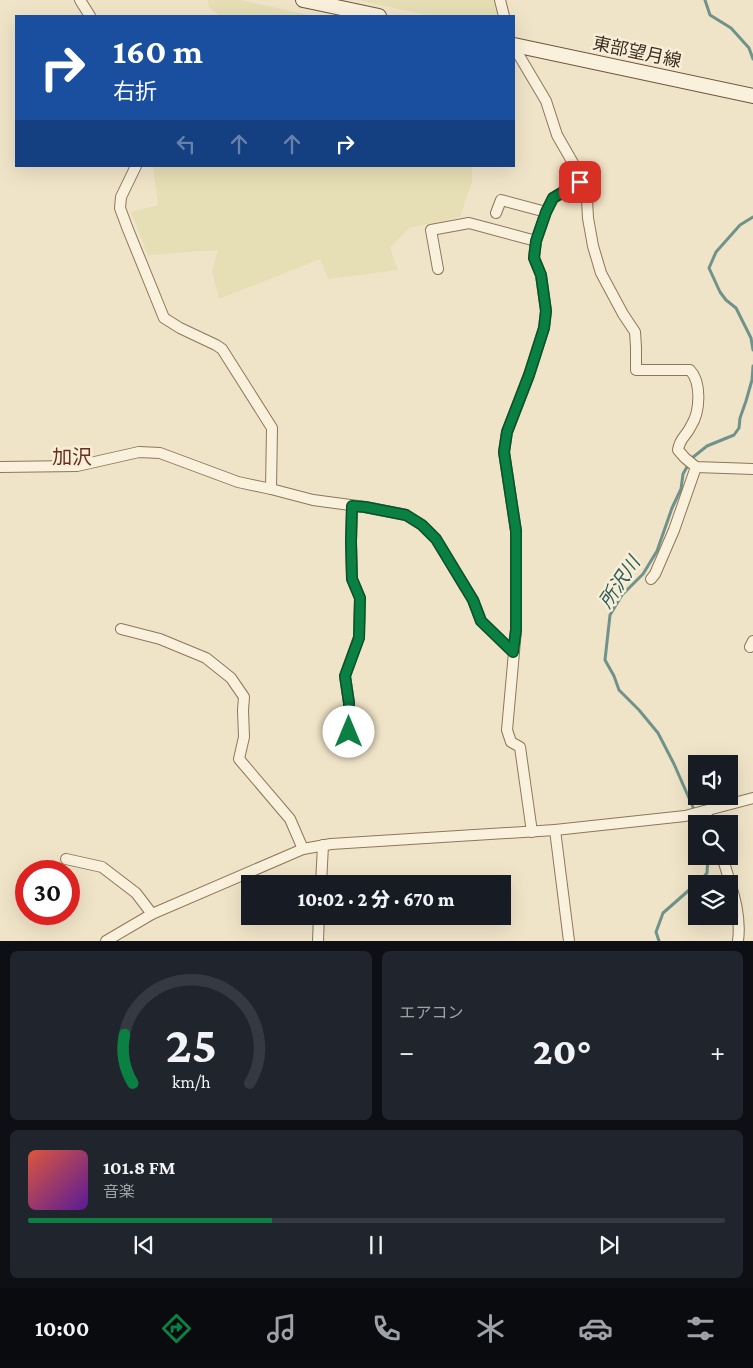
<!DOCTYPE html>
<html lang="ja">
<head>
<meta charset="utf-8">
<style>
  :root { --surface:#171b24; --page:#20242c; --text:#f1f3f6; --muted:#9ea1a6; --line:#363941; --accent:#0b8043 }
  body { margin:0; font-family:"Crimson Pro","Noto Sans JP",serif; background:var(--page); color:var(--text); height:100vh; display:flex; flex-direction:column; font-size:19px; white-space:nowrap }
  * { box-sizing:border-box; margin:0 }
  p { font-size:16px; color:var(--muted) }
  .icon { flex:none; width:28px; height:28px; fill:none; stroke:currentColor; stroke-width:2; stroke-linecap:round; stroke-linejoin:round }
  .map { position:relative; height:941px; overflow:hidden }
  .panel { display:flex; flex-direction:column; gap:10px; padding:10px; background:#0d0f14; flex:1 }
  .panel>* { flex:none }
  .hud { position:absolute; left:15px; top:15px; width:500px; height:152px; border-radius:0px; box-shadow:0 5px 20px #0002; background:#1a4fa0; color:#fff; overflow:hidden }
  .controls { position:absolute; left:688px; top:755px; display:grid; gap:10px }
  .controls a { display:grid; place-items:center; width:50px; height:50px; border-radius:0px; background:var(--surface); box-shadow:0 5px 20px #0002; font-size:25px }
  .speed { position:absolute; left:15px; top:860px; display:flex; gap:10px; font-size:25px; font-weight:700; text-align:center }
  .speed>* { display:grid; place-content:center; width:65px; height:65px; border-radius:50%; background:var(--surface); box-shadow:0 5px 20px #0002; line-height:1 }
  .speed .limit { border:8px solid #d22; background:#fff; color:#111 }
  .pin { position:absolute; display:grid; place-items:center; width:42px; height:42px; color:#fff; margin:-21px; border-radius:10px; box-shadow:0 2px 8px #0006 }
  .me { position:absolute; width:55px; margin:-28px; rotate:0deg; stroke-linejoin:round; filter:drop-shadow(0 0 4px #0008) }
  .turn { display:flex; align-items:center; gap:18px; height:105px; padding:0 15px; font-size:22px }
  .turn .icon { width:65px; height:65px; stroke-width:2.5 }
  .turn b { display:block; font-size:35px; line-height:42px }
  .lanes { display:flex; align-items:center; height:48px; padding:0 15px; background:#0003; justify-content:center; gap:25px; direction:ltr }
  .lanes .off { opacity:.35 }
  .big { font-size:38px; font-weight:800; line-height:1.1 }
  .panel .card { flex:1; display:flex; flex-direction:column; justify-content:center; gap:8px; min-width:0; padding:0 18px; border-radius:8px; background:var(--page) }
  .panel .dial { align-items:center; gap:0 }
  .dial svg { height:130px; overflow:visible; fill:none; stroke:var(--line); stroke-width:7; stroke-linecap:round; text-anchor:middle }
  .dial text { fill:var(--text); stroke:none }
  .song { display:flex; align-items:center; gap:15px }
  .cover { width:60px; height:60px; border-radius:8px; background:linear-gradient(135deg,hsl(10 70% 55%),hsl(270 70% 35%)) }
  .played { height:5px; border-radius:2px; background:linear-gradient(90deg,var(--accent) 35%,var(--line) 35%) }
  .keys { display:flex; justify-content:space-around; direction:ltr }
  .heat { display:flex; justify-content:space-between; align-items:center; font-size:28px; direction:ltr }
  .panel .tiles { flex:1; display:grid; gap:10px; grid-template-columns:1fr 1fr }
  .card:last-child { grid-column:span 2 }
  .trip { position:absolute; left:241px; top:875px; width:270px; height:50px; border-radius:0px; background:var(--surface); box-shadow:0 5px 20px #0002; font-weight:800; line-height:50px; text-align:center }
  .tab-bar { display:flex; height:80px; justify-content:space-around; align-items:center; background:#090b0e; color:var(--muted) }
  .tab-bar .icon { width:35px; height:35px }
  .tab-bar .active { color:var(--accent) }
  .tab-bar b { font-size:22px; color:var(--text) }
  .map>svg:first-child { display:block }
</style>
</head>
<body>
<div class="map">
<svg width="753" height="941" viewBox="0 0 753 941">
  <rect width="100%" height="100%" fill="#f0e4c8"/>
  <!-- farmland -->
  <g fill="#e6deb5">
    <path d="M 208,0 L 241,0 L 313,16 L 220,16 L 209,7 Z"/>
    <path d="M 362,0 L 500,0 L 501,16 L 433,16 L 362,1 Z"/>
    <path d="M 153,166 L 472,166 L 472,182 L 460,217 L 409,228 L 390,248 L 398,270 L 328,279 L 320,259 L 219,299 L 212,271 L 218,250 L 148,255 L 131,212 L 158,205 Z"/>
  </g>
  <g fill="none" stroke-linecap="round" stroke-linejoin="round">
    <!-- stream -->
    <g stroke="#6f938a" stroke-width="3">
      <path d="M 705,0 L 710,15 L 731,28 L 749,48 L 753,59"/>
      <path d="M 753,217 L 740,225 L 716,252 L 709,268 L 720,292 L 726,300 L 736,308 L 751,338 L 753,350"/>
      <path d="M 699,824 L 696,814 L 674,764 L 658,733 L 639,710 L 619,690 L 614,676 L 605,660 L 610,615 L 622,595 L 643,574 L 657,551 L 672,508 L 681,489 L 683,474 L 692,458 L 707,446 L 734,435 L 739,428 L 740,418 L 746,401 L 752,380 L 753,366"/>
      <path d="M 697,884 L 707,873 L 708,856"/>
      <path d="M 659,941 L 656,932 L 663,913 L 696,884"/>
    </g>
    <!-- street casing -->
    <g stroke="#8d765c" stroke-width="12">
      <g id="street">
        <path d="M 80,0 L 90,16"/>
        <path d="M 500,0 L 504,16"/>
        <path d="M 514,47 L 546,101 L 557,135 L 573,163 L 587,200 L 588,218 L 593,246 L 601,273 L 623,314 L 635,332 L 636,347 L 636,370 L 690,370 C 702,383 700,412 691,426 C 686,437 680,437 678,450 L 685,458 L 696,467 L 753,469"/>
        <path d="M 136,166 L 121,197 L 120,208 L 127,227 L 164,318 L 180,328 L 216,345 L 222,349 L 272,428 L 271,489"/>
        <path d="M 496,213 L 501,200 L 546,212"/>
        <path d="M 438,269 L 431,230 L 469,223 L 536,241"/>
        <path d="M 0,467 L 77,466 L 139,452 L 160,453 L 238,482 L 271,489 L 313,500 L 365,507 L 406,515 L 422,525 L 436,539 L 473,600 L 481,621 L 513,652"/>
        <path d="M 651,579 L 655,574 L 674,530 L 696,467"/>
        <path d="M 121,629 L 160,639 L 206,658 L 231,678 L 244,697 L 243,710 L 244,737 L 239,759 L 290,819 L 303,849"/>
        <path d="M 750,647 L 753,641"/>
        <path d="M 349,732 L 349,703 L 345,676 L 359,637 L 360,598 L 352,579 L 351,542 L 352,506"/>
        <path d="M 705,811 L 710,824"/>
        <path d="M 555,830 L 569,941"/>
        <path d="M 532,832 L 520,747 L 511,742 L 507,730 L 516,630 L 516,531 L 504,452 L 507,432 L 529,375 L 544,328 L 546,311 L 541,275 L 534,258 L 536,241 L 546,212 L 553,198 L 580,182"/>
        <path d="M 722,856 C 730,884 742,911 738,941"/>
        <path d="M 66,859 L 102,867 L 136,893 L 152,914"/>
        <path d="M 321,884 L 323,845"/>
        <path d="M 106,941 L 152,914 L 303,849 L 331,844 L 555,830 L 685,816 L 753,798"/>
        <path d="M 318,941 L 319,916"/>
      </g>
    </g>
    <!-- secondary casing -->
    <g stroke="#6f573f" stroke-width="16">
      <g id="secondary">
        <path d="M 303,0 L 379,16"/>
        <path d="M 514,45 L 753,96"/>
      </g>
    </g>
    <!-- street -->
    <use href="#street" stroke="#faf1dc" stroke-width="10"/>
    <!-- secondary -->
    <use href="#secondary" stroke="#faf1dc" stroke-width="14"/>
  </g>
  <g fill="none" stroke-linecap="round" stroke-linejoin="round">
    <!-- route casing -->
    <g stroke="#07532c" stroke-width="12">
      <path id="route" d="M 349,732 L 349,703 L 345,676 L 359,638 L 360,598 L 352,579 L 351,542 L 352,506 L 365,507 L 406,515 L 422,525 L 436,539 L 473,600 L 481,621 L 513,652 L 516,630 L 516,531 L 504,452 L 507,432 L 529,375 L 544,328 L 546,311 L 541,275 L 534,258 L 536,241 L 546,212 L 553,198 L 580,182"/>
    </g>
    <!-- route -->
    <use href="#route" stroke="#0b8043" stroke-width="9"/>
  </g>
  <g text-anchor="middle" stroke-width="5" stroke-linejoin="round" paint-order="stroke">
    <!-- street labels -->
    <g font-size="18" fill="#3d2e20" stroke="#f7eed8">
      <text transform="translate(637 52) rotate(12)" y="6">東部望月線</text>
    </g>
    <!-- water labels -->
    <g font-size="19" font-style="italic" fill="#2f5d5a" stroke="#f7eed8">
      <text transform="translate(619 582) rotate(-56)" y="7">所沢川</text>
    </g>
    <!-- quarter labels -->
    <g font-size="20" fill="#6b2e1e" stroke="#f7eed8">
      <text x="72" y="464">加沢</text>
    </g>
  </g>
</svg>
<div class="controls">
<a><svg class="icon" aria-label="sound" viewBox="0 0 24 24"><path d="M4 9h4l5-4v14l-5-4H4zM17 9q2 3 0 6"/></svg></a>
<a><svg class="icon" aria-label="search" viewBox="0 0 24 24"><circle cx="10" cy="10" r="6"/><path d="M15 15l6 6"/></svg></a>
<a><svg class="icon" aria-label="layers" viewBox="0 0 24 24"><path d="M12 4l9 5-9 5-9-5zM3 14l9 5 9-5"/></svg></a>
</div>
<div class="speed"><div class="limit">30</div></div>
<div class="pin" style="left:580px;top:182px;background:#d93025"><svg class="icon" aria-label="arrive" viewBox="0 0 24 24"><path d="M6 21V4h12l-3 4 3 4H6"/></svg></div>
<svg class="me" style="left:349px;top:732px" viewBox="-20 -20 40 40"><circle r="19" fill="#fff"/><path d="M0-13L10 11 0 6-10 11z" fill="#0b8043"/></svg>
<div class="trip">10:02 · 2 分 · 670 m</div>
<div class="hud">
<div class="turn"><svg class="icon" aria-label="right" viewBox="0 0 24 24"><path d="M7 20v-9h11M14 6l5 5-5 5"/></svg><div><b>160 m</b>右折</div></div>
<div class="lanes"><svg class="icon off" aria-label="left" viewBox="0 0 24 24"><path d="M17 20v-9H6M10 6l-5 5 5 5"/></svg><svg class="icon off" aria-label="ahead" viewBox="0 0 24 24"><path d="M12 20V5M6 11l6-6 6 6"/></svg><svg class="icon off" aria-label="ahead" viewBox="0 0 24 24"><path d="M12 20V5M6 11l6-6 6 6"/></svg><svg class="icon" aria-label="right" viewBox="0 0 24 24"><path d="M7 20v-9h11M14 6l5 5-5 5"/></svg></div>
</div>
</div>
<section class="panel">
<div class="tiles">
<div class="card dial"><svg viewBox="0 0 100 80">
<path d="M14 69A42 42 0 1 1 86 69"/>
<path d="M14 69A42 42 0 0 1 9 39" stroke="#0b8043"/>
<text x="50" y="56" font-size="32" font-weight="700">25</text>
<text x="50" y="72" font-size="11">km/h</text>
</svg></div>
<div class="card"><p>エアコン</p>
<div class="heat"><a>−</a><b class="big">20°</b><a>+</a></div>
</div>
<div class="card">
<div class="song"><i class="cover"></i><div><b>101.8 FM</b><p>音楽</p></div></div>
<div class="played"></div>
<div class="keys"><svg class="icon" aria-label="previous" viewBox="0 0 24 24"><path d="M18 5L8 12l10 7zM5 5v14"/></svg><svg class="icon" aria-label="pause" viewBox="0 0 24 24"><path d="M8 5v14M16 5v14"/></svg><svg class="icon" aria-label="next" viewBox="0 0 24 24"><path d="M6 5l10 7-10 7zM19 5v14"/></svg></div>
</div>
</div>
</section>
<nav class="tab-bar">
<b>10:00</b>
<svg class="icon active" aria-label="directions" viewBox="0 0 24 24"><path d="M12 3l9 9-9 9-9-9zM9 14v-3h6M13 9l2 2-2 2"/></svg>
<svg class="icon" aria-label="music" viewBox="0 0 24 24"><path d="M9 18V5l10-2v13"/><circle cx="6" cy="18" r="3"/><circle cx="16" cy="16" r="3"/></svg>
<svg class="icon" aria-label="phone" viewBox="0 0 24 24"><path d="M5 4h4l2 5-3 2q2 4 5 5l2-3 5 2v4C11 20 4 13 5 4z"/></svg>
<svg class="icon" aria-label="climate" viewBox="0 0 24 24"><path d="M12 3v18M4 7l16 10M4 17L20 7"/></svg>
<svg class="icon" aria-label="car" viewBox="0 0 24 24"><path d="M5 17H2v-5l4-1 3-4h7l3 4 3 1v5h-3M9 17h6M6 11h13"/><circle cx="7" cy="17" r="2"/><circle cx="17" cy="17" r="2"/></svg>
<svg class="icon" aria-label="filters" viewBox="0 0 24 24"><path d="M4 7h16M4 17h16"/><circle cx="9" cy="7" r="2"/><circle cx="15" cy="17" r="2"/></svg>
</nav>
</body>
</html>
